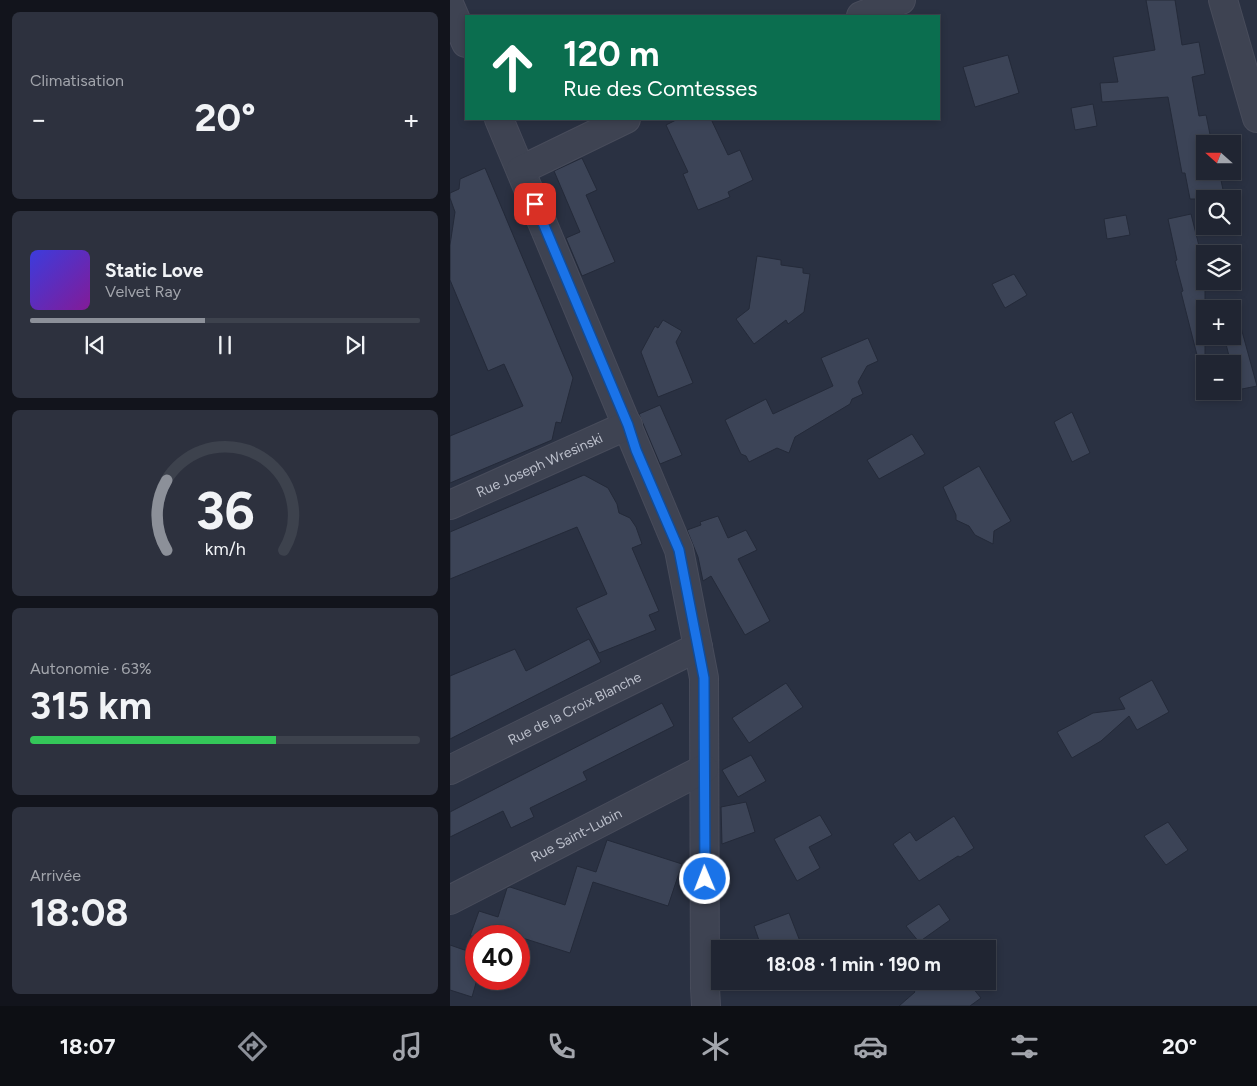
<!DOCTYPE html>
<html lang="fr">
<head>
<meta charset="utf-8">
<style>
  :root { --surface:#202532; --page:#2d313e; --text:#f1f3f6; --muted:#a2a5ac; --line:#3d424d; --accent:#8c9099 }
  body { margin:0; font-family:Figtree,sans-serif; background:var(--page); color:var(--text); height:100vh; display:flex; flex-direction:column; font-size:19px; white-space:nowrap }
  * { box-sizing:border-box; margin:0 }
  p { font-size:16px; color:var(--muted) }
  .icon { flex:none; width:28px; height:28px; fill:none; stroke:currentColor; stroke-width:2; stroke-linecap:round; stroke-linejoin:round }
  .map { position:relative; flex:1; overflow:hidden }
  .details { display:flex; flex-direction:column; gap:12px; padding:12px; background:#12141c; width:450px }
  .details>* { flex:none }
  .banner { position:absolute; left:15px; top:15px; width:475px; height:105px; border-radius:0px; box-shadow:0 2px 8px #0003,0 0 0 1px var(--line); background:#0b6e4f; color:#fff; overflow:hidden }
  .needle { width:32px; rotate:291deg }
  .fabs { position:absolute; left:746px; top:135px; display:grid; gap:10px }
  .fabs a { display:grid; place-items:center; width:45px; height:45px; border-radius:0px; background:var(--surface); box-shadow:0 2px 8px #0003,0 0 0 1px var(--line); font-size:25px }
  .speed { position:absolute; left:15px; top:925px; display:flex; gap:10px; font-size:25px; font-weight:700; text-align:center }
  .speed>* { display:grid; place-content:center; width:65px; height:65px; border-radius:50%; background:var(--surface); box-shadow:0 2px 8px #0003,0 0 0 1px var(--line); line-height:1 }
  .speed .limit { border:8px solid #d22; background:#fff; color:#111 }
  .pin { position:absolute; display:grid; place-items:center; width:42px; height:42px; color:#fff; margin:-21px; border-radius:10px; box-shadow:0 2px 8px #0006 }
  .me { position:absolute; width:55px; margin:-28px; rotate:359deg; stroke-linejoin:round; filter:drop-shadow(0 0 4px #0008) }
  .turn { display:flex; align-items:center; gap:18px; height:105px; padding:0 15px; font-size:22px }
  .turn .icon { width:65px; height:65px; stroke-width:2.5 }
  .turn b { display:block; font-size:35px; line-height:42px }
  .big { font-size:38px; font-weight:700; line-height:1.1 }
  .details .card { flex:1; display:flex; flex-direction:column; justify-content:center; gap:8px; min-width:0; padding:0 18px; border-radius:8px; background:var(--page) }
  .details .dial { align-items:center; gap:0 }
  .dial svg { height:130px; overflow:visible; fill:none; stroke:var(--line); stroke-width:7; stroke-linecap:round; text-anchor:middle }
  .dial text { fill:var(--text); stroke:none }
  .song { display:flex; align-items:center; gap:15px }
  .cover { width:60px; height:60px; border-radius:8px; background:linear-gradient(135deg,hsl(240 70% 55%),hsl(290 70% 35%)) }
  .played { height:5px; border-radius:2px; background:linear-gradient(90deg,var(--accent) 45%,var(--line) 45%) }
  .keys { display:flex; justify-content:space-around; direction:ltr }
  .heat { display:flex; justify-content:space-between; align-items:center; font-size:28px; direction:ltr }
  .charge { height:8px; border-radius:4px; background:linear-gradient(90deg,#34c759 63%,var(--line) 0) }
  .trip { position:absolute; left:261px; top:940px; width:285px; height:50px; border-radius:0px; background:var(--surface); box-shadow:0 2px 8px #0003,0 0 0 1px var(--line); font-weight:700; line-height:50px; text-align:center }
  .tab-bar { display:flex; height:80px; justify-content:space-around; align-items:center; background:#0d0f14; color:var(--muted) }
  .tab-bar .icon { width:35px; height:35px }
  .tab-bar .on { color:var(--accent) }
  .tab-bar b { font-size:22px; color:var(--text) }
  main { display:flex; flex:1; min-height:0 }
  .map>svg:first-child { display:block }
</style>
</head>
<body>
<main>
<section class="details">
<div class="card"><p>Climatisation</p>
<div class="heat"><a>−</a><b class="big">20°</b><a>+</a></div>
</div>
<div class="card">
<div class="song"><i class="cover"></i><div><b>Static Love</b><p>Velvet Ray</p></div></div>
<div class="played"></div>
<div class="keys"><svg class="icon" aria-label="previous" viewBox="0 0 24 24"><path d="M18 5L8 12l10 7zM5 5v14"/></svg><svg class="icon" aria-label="pause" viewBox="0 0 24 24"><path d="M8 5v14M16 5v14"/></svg><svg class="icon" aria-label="next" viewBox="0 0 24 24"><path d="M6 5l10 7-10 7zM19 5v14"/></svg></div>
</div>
<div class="card dial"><svg viewBox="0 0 100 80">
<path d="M14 69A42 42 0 1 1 86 69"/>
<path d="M14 69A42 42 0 0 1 14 26" stroke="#8c9099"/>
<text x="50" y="56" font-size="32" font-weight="700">36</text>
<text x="50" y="72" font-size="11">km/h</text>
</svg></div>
<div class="card"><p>Autonomie · 63%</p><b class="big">315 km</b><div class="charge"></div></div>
<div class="card"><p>Arrivée</p><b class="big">18:08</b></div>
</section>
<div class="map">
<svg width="807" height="1006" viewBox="0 0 807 1006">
  <rect width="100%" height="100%" fill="#2a3142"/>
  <!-- building -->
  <g fill="#3c4457" stroke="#242a39">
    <path d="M 696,0 L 725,0 L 732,45 L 749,42 L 755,74 L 742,77 L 749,116 L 756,115 L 762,144 L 755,144 L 755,171 L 769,171 L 775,199 L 740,199 L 735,173 L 732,173 L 718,97 L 652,102 L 650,83 L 668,82 L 663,57 L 705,50 Z"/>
    <path d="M 558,55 L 569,93 L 525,107 L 513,67 Z"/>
    <path d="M 643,104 L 647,126 L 625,130 L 621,108 Z"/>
    <path d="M 228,119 L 261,119 L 278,155 L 290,150 L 303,180 L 278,192 L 280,197 L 248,210 L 233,174 L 238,172 L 216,125 Z"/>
    <path d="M 132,158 L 147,190 L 136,195 L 165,262 L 132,276 L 116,238 L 130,232 L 104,171 Z"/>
    <path d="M 35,168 L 123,378 L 111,423 L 106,422 L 102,440 L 0,483 L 0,436 L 73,406 L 54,364 L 38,371 L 0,280 L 0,245 L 5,212 L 0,198 L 0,193 L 9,189 L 10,179 Z"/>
    <path d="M 741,214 L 751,254 L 769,249 L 771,254 L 755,254 L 755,281 L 777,281 L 755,284 L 755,358 L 748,359 L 731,292 L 733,291 L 725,261 L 727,260 L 718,219 Z"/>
    <path d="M 676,215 L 680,235 L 657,239 L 654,219 Z"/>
    <path d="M 307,256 L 331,260 L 331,265 L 353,268 L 353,273 L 360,274 L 354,312 L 338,324 L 336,320 L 304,344 L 286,319 L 299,309 Z"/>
    <path d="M 564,274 L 577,295 L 555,308 L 542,284 Z"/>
    <path d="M 784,302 L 807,386 L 787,390 L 782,364 L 781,364 L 774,336 L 782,336 L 782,309 L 767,309 L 767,307 Z"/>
    <path d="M 213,320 L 232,331 L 226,342 L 243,383 L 208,397 L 191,352 L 205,326 L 208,328 Z"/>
    <path d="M 418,338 L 428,361 L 417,366 L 408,382 L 413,394 L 402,399 L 400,404 L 345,437 L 339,453 L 327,448 L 299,462 L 296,456 L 291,454 L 275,420 L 316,399 L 323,414 L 383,386 L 371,358 Z"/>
    <path d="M 210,405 L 232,455 L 210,464 L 189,414 Z"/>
    <path d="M 622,412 L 640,453 L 622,462 L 604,422 Z"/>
    <path d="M 462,434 L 475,454 L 429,479 L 417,460 Z"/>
    <path d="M 529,466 L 561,521 L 544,531 L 543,544 L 525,535 L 519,526 L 506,520 L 506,515 L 493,487 Z"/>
    <path d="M 134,475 L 158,488 L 167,504 L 169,513 L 180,518 L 186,527 L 192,544 L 182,548 L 209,611 L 199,615 L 206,630 L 149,653 L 126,608 L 157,594 L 127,527 L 0,579 L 0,532 Z"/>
    <path d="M 268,516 L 278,538 L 296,530 L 307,550 L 288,559 L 320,621 L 295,635 L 261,576 L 253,581 L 248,557 L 237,530 L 251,525 L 250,522 Z"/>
    <path d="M 139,639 L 151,662 L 0,739 L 0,676 L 65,649 L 76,671 Z"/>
    <path d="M 702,680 L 719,712 L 687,730 L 679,716 L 651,741 L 622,758 L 607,732 L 643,713 L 675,709 L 669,698 Z"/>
    <path d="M 336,683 L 353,707 L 299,743 L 282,718 Z"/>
    <path d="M 212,703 L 224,726 L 133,772 L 137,780 L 80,808 L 84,817 L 61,828 L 53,811 L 0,837 L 0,812 Z"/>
    <path d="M 301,755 L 316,781 L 288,797 L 272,770 Z"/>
    <path d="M 296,802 L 305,832 L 272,844 L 271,807 Z"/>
    <path d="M 370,815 L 382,835 L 359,847 L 370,868 L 347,881 L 324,839 Z"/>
    <path d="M 504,816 L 524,848 L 510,857 L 508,856 L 469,881 L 443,844 L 460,832 L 466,841 Z"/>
    <path d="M 718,822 L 738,850 L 716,865 L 694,836 Z"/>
    <path d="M 157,840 L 232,864 L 218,906 L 143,882 L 120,953 L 44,929 L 42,936 L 20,936 L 29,911 L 48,917 L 57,888 L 60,887 L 115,905 L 127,866 L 146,872 Z"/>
    <path d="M 489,904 L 500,920 L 469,942 L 456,926 Z"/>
    <path d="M 339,913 L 353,949 L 312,949 L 304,926 Z"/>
    <path d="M 0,945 L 26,954 L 26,983 L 22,997 L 0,990 Z"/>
    <path d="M 457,981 L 517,981 L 531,998 L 520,1006 L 449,1006 L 465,992 Z"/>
  </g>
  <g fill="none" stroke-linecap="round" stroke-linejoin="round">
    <!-- minor casing -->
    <g stroke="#484c5b" stroke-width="30">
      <g id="minor">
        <path d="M 773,0 L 807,118"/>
        <path d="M 0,6 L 16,43"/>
        <path d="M 411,16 L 451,0"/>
        <path d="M 49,119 L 229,550 L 254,678 L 255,988 L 256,1006"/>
        <path d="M 71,170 L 176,119"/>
        <path id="s1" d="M 0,505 L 178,425"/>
        <path id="s2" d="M 0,770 L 248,647"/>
        <path id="s3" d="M 0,900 L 254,769"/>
      </g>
    </g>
    <!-- minor -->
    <use href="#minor" stroke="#3e4352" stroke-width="28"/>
  </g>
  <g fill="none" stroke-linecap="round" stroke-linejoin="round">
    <!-- route casing -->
    <g stroke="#114b97" stroke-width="12">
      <path id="route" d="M 85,204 L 178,425 L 186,450 L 229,550 L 254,678 L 255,879"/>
    </g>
    <!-- route -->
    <use href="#route" stroke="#1a73e8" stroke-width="9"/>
  </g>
  <g text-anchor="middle" stroke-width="5" stroke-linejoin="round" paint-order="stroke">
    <!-- street labels -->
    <g font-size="14" fill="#bbbfcb" stroke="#222837">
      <text dy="5" stroke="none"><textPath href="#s1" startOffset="98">Rue Joseph Wresinski</textPath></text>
      <text dy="5" stroke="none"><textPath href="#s2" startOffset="139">Rue de la Croix Blanche</textPath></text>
      <text dy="5" stroke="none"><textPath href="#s3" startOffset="142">Rue Saint-Lubin</textPath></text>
    </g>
  </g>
</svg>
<div class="fabs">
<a><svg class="needle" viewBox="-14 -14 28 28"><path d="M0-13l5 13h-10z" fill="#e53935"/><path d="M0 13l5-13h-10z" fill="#a2a5ac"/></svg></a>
<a><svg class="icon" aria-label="search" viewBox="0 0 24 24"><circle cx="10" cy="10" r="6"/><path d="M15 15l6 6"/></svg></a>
<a><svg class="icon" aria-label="layers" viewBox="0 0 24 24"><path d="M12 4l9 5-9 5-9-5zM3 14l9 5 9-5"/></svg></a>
<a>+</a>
<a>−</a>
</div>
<div class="speed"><div class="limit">40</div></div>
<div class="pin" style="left:85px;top:204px;background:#d93025"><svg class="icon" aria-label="arrive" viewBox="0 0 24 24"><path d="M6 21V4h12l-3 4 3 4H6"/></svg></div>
<svg class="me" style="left:255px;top:879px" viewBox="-20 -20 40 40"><circle r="17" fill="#1a73e8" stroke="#fff" stroke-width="3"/><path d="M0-11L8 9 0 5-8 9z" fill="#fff"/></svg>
<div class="trip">18:08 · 1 min · 190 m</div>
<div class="banner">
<div class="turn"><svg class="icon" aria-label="ahead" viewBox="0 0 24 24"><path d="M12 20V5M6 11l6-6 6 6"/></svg><div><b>120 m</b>Rue des Comtesses</div></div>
</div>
</div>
</main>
<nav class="tab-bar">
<b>18:07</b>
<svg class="icon on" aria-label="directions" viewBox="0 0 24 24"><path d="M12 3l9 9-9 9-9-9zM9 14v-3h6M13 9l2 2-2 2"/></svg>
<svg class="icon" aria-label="music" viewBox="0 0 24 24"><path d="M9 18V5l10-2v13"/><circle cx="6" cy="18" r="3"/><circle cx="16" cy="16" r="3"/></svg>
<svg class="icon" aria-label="phone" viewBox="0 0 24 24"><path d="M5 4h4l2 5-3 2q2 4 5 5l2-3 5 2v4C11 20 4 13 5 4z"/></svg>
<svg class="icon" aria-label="climate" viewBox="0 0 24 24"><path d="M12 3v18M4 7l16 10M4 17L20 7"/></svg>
<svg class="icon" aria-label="car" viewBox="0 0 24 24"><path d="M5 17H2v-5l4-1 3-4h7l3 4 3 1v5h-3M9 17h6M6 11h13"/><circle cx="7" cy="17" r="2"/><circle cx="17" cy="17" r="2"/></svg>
<svg class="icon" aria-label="filters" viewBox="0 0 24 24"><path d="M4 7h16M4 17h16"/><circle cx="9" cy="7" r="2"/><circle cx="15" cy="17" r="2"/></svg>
<b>20°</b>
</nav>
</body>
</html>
